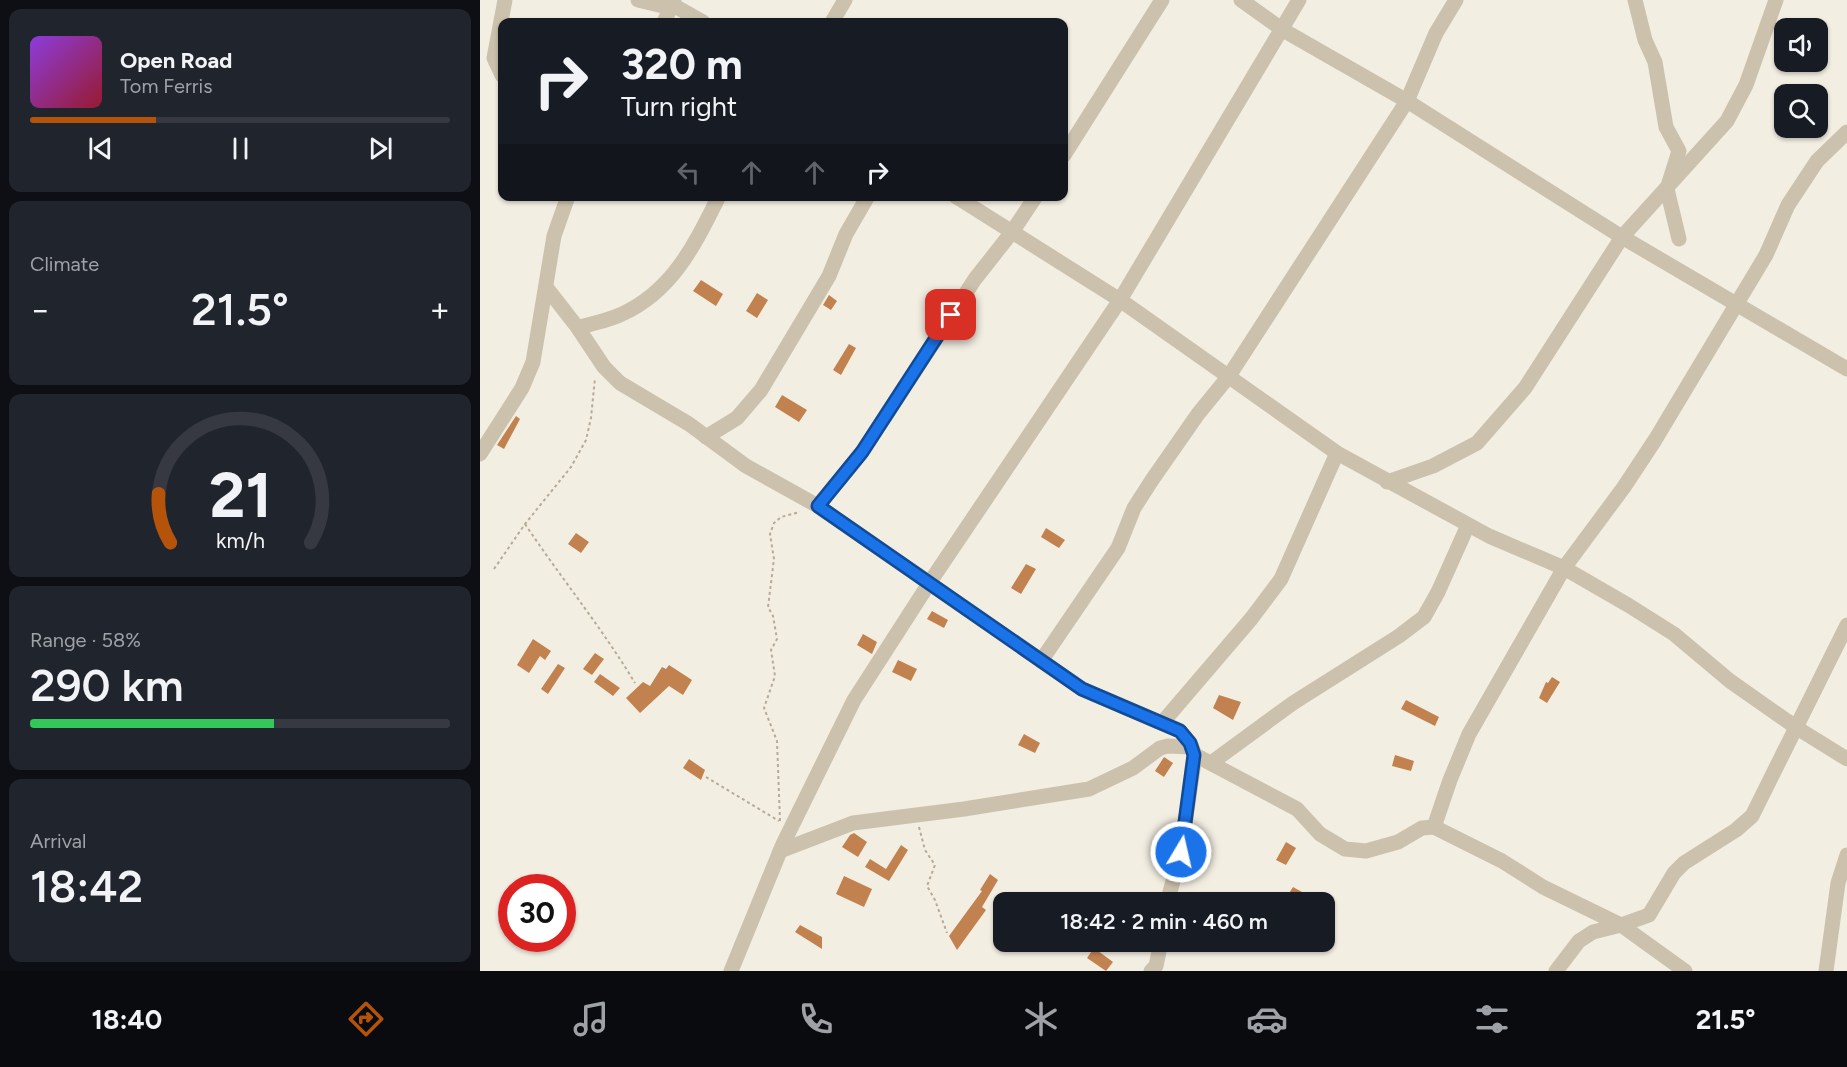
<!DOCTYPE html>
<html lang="en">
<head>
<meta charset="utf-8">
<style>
  :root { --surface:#171b24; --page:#20242c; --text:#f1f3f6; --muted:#9ea1a6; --line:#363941; --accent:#b45309 }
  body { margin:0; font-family:Figtree,sans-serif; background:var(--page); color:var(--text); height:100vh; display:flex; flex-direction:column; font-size:22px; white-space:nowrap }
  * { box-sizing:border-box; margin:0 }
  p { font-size:20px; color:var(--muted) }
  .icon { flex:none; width:33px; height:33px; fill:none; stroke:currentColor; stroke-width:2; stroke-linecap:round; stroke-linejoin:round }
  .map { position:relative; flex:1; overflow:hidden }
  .side { display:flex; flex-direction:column; gap:9px; padding:9px; background:#0d0f14; width:480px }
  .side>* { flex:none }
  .banner { position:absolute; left:18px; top:18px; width:570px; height:183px; border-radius:12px; box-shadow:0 2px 4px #0004; background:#171b24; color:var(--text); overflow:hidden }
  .tools { position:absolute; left:1294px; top:18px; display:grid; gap:12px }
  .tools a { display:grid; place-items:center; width:54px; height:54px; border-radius:12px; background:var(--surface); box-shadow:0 2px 4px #0004; font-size:30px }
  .speed { position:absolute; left:18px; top:874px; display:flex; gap:12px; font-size:30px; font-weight:700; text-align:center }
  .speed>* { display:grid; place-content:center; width:78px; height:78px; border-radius:50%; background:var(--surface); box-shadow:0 2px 4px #0004; line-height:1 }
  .speed .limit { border:9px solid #d22; background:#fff; color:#111 }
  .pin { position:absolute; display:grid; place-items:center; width:51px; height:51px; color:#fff; margin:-26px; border-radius:12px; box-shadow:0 3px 9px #0006 }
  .me { position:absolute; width:66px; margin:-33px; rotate:9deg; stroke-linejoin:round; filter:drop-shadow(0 0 4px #0008) }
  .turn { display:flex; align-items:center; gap:21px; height:126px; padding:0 24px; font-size:27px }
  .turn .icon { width:78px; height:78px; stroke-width:2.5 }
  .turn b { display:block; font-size:42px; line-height:51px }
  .lanes { display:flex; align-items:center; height:57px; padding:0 24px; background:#0003; justify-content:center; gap:30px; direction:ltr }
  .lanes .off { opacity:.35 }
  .big { font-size:45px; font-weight:600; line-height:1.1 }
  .side .tile { flex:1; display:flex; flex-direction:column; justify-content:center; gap:9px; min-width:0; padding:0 21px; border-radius:12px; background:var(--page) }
  .side .dial { align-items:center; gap:0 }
  .dial svg { height:156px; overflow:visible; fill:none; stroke:var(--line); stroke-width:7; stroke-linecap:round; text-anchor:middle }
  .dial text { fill:var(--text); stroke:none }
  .song { display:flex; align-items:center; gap:18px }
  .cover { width:72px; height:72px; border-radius:9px; background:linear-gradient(135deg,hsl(270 70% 55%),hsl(350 70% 35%)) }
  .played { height:6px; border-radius:3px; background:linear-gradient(90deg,var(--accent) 30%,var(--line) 30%) }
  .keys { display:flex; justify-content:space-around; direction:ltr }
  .heat { display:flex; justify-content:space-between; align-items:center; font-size:33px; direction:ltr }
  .charge { height:9px; border-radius:4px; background:linear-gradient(90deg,#34c759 58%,var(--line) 0) }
  .trip { position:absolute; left:513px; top:892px; width:342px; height:60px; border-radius:12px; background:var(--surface); box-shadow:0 2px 4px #0004; font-weight:600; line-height:60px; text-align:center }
  .menu { display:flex; height:96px; justify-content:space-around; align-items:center; background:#090b0e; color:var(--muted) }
  .menu .icon { width:42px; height:42px }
  .menu .current { color:var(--accent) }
  .menu b { font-size:27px; color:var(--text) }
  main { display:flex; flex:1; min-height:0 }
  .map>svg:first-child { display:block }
</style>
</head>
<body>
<main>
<section class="side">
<div class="tile">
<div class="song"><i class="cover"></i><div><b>Open Road</b><p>Tom Ferris</p></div></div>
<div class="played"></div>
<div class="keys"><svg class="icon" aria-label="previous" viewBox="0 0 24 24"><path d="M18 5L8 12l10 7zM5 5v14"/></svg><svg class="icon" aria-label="pause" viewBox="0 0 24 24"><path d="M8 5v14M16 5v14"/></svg><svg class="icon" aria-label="next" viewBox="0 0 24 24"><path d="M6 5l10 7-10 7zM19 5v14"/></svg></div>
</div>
<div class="tile"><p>Climate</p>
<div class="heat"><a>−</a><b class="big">21.5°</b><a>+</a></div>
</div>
<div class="tile dial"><svg viewBox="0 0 100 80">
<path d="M14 69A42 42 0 1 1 86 69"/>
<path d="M14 69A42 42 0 0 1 8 44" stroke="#b45309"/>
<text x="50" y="56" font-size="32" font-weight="700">21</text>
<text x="50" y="72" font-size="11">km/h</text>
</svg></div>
<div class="tile"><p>Range · 58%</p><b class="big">290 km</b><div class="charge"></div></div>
<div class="tile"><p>Arrival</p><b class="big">18:42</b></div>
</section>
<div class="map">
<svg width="1367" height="971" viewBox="0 0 1367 971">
  <rect width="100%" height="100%" fill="#f3eee2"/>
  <!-- building -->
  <g fill="#c28250">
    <path d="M 221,280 L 243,294 L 236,306 L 213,291 Z"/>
    <path d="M 277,293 L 288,300 L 277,318 L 266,311 Z"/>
    <path d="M 349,295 L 357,301 L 351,310 L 343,305 Z"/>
    <path d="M 369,344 L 376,348 L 361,375 L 353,370 Z"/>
    <path d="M 302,395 L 327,410 L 319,422 L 295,407 Z"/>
    <path d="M 36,416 L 40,419 L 24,449 L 17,445 Z"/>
    <path d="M 566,528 L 585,540 L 579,548 L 561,537 Z"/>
    <path d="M 96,533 L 109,542 L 101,553 L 88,544 Z"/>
    <path d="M 546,564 L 556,569 L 541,594 L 531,588 Z"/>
    <path d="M 452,611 L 468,620 L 464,628 L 447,619 Z"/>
    <path d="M 383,634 L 397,642 L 392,654 L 377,645 Z"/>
    <path d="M 53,639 L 71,651 L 65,660 L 60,656 L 49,673 L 37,665 Z"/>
    <path d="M 115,653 L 124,659 L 112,675 L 103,669 Z"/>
    <path d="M 418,660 L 437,669 L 431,681 L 412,672 Z"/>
    <path d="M 78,664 L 85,668 L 68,694 L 61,689 Z"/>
    <path d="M 189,665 L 212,680 L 203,695 L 189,686 L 160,713 L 146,698 L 163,682 L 170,686 L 182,667 L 186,669 Z"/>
    <path d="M 120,674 L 140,688 L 133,696 L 114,682 Z"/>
    <path d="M 1072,677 L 1080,682 L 1067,703 L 1059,698 L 1066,682 L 1068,683 Z"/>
    <path d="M 739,695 L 761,702 L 753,720 L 733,708 Z"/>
    <path d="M 926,700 L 959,717 L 955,726 L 921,709 Z"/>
    <path d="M 544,734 L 560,743 L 555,753 L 538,745 Z"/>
    <path d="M 915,755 L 934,761 L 931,771 L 912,766 Z"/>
    <path d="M 684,757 L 693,763 L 684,777 L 675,771 Z"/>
    <path d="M 209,759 L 225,770 L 221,780 L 203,768 Z"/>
    <path d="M 374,833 L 387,842 L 378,857 L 362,847 L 370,835 Z"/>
    <path d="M 806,842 L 816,848 L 806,865 L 796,860 Z"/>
    <path d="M 421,845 L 428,850 L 409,881 L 385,867 L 390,859 L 406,869 Z"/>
    <path d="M 510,874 L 518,880 L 502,907 L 506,910 L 477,950 L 469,936 L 502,891 L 500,890 Z"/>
    <path d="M 364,876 L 392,889 L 384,907 L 356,894 Z"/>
    <path d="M 813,887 L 842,903 L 787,903 L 791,892 L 806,898 Z"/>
    <path d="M 320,925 L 342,937 L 342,949 L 315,932 Z"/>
    <path d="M 614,948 L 633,962 L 626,971 L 607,958 Z"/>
  </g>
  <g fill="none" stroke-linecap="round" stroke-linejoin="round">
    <!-- path -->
    <g stroke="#b7ab97" stroke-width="2" stroke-dasharray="3 3" stroke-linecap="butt">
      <path d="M 45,524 C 81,578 122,628 155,683"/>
      <path d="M 14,569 L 45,524 L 91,467 L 106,440 L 111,418 L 115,378"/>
      <path d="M 226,777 L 299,821"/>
      <path d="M 300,821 L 297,741 L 284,708 L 295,676 L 291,650 L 297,639 L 293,616 L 288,607 L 294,559 L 290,534 L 294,523 L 301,517 L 320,512"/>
      <path d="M 439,827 L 445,850 L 455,865 L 447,886 L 455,900 L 467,933"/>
    </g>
    <!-- minor -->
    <g stroke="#ccc1ad" stroke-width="15">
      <path d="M 158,0 L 183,6 L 191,4 L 223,22"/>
      <path d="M 761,0 L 803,30 L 927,101 L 1142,237 L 1367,369"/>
      <path d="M 1155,0 L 1165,40 L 1175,62 L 1186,127 L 1199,151 L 1187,189 L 1199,239"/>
      <path d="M 184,22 L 194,0"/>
      <path d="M 352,22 L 365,0"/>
      <path d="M 22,75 L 14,58 L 25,0"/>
      <path d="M 584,155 L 682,0"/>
      <path d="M 475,196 L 640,300 L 857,453 L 1009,536 L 1084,568 L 1148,605 L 1194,634 L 1250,681 L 1317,728 L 1367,759"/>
      <path d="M 66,287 L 98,328 L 124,367 L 140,383 L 209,424 L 266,466 L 338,506 L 602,689 L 700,731 L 710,743 L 715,755 L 701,852 L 687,903"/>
      <path d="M 98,328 C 112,323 128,321 142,314 C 193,291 215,244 239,196"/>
      <path d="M 226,437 L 257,418 L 281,390 L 349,276 L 366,234 L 388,196"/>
      <path d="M 0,454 L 42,388 L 53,362 L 74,236 L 88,196"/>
      <path d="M 907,482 L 953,466 L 997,443 L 1045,388 L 1142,237 L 1247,121 L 1266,85 L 1296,0"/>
      <path d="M 338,506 L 382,452 L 495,279 L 532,232 L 556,196"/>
      <path d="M 561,661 L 638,548 L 654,508 L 672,480 L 718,414 L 749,376 L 927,101 L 956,33 L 976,0"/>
      <path d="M 682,723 L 771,619 L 801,579 L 857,453"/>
      <path d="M 715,755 L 817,809 L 840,834 L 865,849 L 886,851 L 918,842 L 942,828 L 954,827 L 1022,861 L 1063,887 L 1141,925 L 1205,971"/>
      <path d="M 731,763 L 813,703 L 919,636 L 944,617 L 958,592 L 988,525"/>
      <path d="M 954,827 L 970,780 L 989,734 L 1084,568 L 1144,487 L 1175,440 L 1286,255 L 1308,205 L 1337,161 L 1367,132"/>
      <path d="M 300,851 L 373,823 L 484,809 L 609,789 L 653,768 L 680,748 L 688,746 L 712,747"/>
      <path d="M 251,971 L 303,844 L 374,700 L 450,582 L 640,300 L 819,0"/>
      <path d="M 671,971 L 676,966 L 681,942"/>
      <path d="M 1076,971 L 1099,941 L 1113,932 L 1141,925 L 1169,915 L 1194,873 L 1204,863 L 1256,830 L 1272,816 L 1367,625"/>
      <path d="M 1346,971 L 1358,883 L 1367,855"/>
    </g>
  </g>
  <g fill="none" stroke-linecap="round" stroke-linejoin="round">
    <!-- route casing -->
    <g stroke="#114b97" stroke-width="15">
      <path id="route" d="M 471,315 L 382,452 L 338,506 L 602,689 L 700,731 L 710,743 L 714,755 L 701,852"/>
    </g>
    <!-- route -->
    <use href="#route" stroke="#1a73e8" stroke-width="10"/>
  </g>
</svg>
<div class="tools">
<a><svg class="icon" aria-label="sound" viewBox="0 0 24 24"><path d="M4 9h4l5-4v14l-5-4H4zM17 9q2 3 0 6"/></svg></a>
<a><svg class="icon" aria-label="search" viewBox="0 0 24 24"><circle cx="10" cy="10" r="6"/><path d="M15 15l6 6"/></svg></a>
</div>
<div class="speed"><div class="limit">30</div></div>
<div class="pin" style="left:471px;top:315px;background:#d93025"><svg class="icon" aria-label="arrive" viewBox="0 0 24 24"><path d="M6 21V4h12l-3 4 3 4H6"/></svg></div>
<svg class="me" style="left:701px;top:852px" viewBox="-20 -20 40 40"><circle r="17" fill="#1a73e8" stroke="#fff" stroke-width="3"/><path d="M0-11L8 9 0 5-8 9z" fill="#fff"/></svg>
<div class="trip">18:42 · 2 min · 460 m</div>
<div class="banner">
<div class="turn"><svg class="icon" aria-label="right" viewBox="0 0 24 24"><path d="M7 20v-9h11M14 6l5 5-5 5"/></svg><div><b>320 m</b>Turn right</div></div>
<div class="lanes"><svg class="icon off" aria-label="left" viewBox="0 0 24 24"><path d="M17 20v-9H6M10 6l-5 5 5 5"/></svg><svg class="icon off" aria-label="ahead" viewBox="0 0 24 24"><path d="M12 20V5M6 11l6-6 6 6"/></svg><svg class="icon off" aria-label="ahead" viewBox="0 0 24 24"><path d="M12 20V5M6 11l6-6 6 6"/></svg><svg class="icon" aria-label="right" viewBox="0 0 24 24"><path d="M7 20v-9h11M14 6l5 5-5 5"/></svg></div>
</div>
</div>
</main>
<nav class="menu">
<b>18:40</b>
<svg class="icon current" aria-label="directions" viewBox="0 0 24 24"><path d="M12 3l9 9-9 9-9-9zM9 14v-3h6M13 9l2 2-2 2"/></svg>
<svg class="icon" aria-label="music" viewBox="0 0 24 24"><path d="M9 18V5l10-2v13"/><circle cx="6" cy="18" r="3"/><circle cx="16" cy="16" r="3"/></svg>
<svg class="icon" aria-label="phone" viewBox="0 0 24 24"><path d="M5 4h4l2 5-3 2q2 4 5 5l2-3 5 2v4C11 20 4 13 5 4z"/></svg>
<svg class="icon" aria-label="climate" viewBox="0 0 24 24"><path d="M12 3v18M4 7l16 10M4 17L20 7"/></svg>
<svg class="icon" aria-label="car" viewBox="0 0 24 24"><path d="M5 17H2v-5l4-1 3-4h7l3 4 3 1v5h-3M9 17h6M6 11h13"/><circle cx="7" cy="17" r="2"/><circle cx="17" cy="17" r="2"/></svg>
<svg class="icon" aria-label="filters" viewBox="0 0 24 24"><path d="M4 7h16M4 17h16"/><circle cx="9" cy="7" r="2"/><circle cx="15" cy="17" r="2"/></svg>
<b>21.5°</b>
</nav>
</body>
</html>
